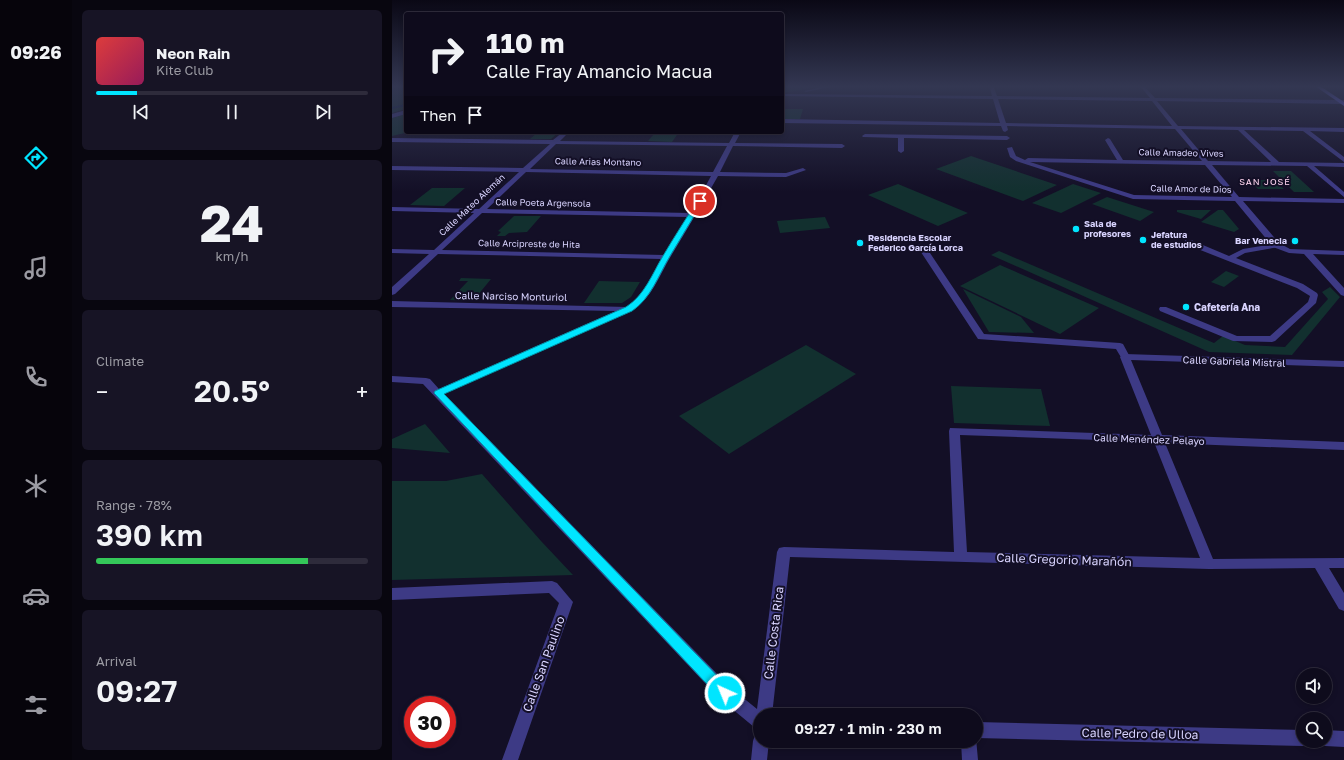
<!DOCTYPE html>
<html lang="en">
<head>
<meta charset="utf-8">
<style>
  :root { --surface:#0e0b1c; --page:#171425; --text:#f1f3f6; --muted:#9b9ba3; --line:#2e2b3b; --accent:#00e5ff }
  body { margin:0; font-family:"Golos Text",sans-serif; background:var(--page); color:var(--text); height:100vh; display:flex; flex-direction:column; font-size:15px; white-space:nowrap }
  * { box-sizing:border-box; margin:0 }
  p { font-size:13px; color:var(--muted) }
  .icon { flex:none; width:22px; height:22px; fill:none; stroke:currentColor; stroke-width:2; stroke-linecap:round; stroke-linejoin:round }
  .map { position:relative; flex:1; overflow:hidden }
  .panel { display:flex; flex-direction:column; gap:10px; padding:10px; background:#08060f; width:320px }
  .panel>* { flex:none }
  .top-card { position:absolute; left:12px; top:12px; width:380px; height:122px; border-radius:4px; box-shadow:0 2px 6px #0003,0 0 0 1px var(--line); background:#0e0b1c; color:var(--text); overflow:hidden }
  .controls { position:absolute; left:904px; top:668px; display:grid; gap:8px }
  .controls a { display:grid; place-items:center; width:36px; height:36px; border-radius:50%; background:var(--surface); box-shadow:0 2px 6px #0003,0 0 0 1px var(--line); font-size:20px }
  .speed { position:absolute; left:12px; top:696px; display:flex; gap:8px; font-size:20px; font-weight:700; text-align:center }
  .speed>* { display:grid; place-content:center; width:52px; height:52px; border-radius:50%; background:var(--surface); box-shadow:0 2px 6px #0003,0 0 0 1px var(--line); line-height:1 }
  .speed .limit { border:6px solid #d22; background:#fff; color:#111 }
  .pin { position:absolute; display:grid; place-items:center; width:34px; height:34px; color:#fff; margin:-17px; border:2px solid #fff; border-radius:50%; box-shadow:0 1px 4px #0007 }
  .me { position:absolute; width:44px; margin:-22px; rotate:316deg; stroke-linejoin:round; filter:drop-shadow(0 0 3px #0008) }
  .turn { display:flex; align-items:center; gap:14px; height:84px; padding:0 16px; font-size:18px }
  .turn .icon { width:52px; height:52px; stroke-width:2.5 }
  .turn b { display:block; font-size:28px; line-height:34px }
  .then { display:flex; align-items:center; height:38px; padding:0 16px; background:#0003; gap:8px; font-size:15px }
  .big { font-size:30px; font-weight:600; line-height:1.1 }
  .panel .widget { flex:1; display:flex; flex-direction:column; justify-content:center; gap:6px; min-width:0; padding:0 14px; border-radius:6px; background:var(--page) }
  .panel .dial { align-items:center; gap:0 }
  .dial b { font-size:52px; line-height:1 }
  .song { display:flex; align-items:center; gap:12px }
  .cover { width:48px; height:48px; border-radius:6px; background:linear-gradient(135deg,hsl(0 70% 55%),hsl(330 70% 35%)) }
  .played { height:4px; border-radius:2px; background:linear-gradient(90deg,var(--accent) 15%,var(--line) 15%) }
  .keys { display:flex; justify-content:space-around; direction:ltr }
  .heat { display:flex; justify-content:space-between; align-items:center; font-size:22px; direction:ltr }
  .charge { height:6px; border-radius:3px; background:linear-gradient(90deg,#34c759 78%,var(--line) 0) }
  .trip { position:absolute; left:361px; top:708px; width:230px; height:40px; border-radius:20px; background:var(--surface); box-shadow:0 2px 6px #0003,0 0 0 1px var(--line); font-weight:600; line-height:40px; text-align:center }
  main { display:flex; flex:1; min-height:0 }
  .tab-bar { display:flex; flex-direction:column; width:72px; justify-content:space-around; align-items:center; background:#06040b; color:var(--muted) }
  .tab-bar .icon { width:28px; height:28px }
  .tab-bar .on { color:var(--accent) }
  .tab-bar b { font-size:18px; color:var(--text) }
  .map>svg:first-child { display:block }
</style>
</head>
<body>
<main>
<nav class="tab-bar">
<b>09:26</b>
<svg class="icon on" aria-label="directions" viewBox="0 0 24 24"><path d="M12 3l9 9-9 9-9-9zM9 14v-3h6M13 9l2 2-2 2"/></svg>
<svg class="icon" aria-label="music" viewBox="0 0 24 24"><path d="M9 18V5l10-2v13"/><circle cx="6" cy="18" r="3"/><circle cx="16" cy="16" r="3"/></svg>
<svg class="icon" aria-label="phone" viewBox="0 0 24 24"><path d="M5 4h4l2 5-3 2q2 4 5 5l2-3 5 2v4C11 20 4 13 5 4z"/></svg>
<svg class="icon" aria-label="climate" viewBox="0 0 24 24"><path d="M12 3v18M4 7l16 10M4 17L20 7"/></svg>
<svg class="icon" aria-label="car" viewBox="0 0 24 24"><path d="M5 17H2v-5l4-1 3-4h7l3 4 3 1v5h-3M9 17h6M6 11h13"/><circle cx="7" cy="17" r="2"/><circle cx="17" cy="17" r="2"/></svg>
<svg class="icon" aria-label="filters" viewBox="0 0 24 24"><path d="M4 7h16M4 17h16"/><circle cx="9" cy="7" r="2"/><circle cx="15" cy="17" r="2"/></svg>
</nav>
<section class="panel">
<div class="widget">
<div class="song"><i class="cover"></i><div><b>Neon Rain</b><p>Kite Club</p></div></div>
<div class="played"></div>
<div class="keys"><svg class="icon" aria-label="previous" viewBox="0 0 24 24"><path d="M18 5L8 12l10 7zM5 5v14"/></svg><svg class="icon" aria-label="pause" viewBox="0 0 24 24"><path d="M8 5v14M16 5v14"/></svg><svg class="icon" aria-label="next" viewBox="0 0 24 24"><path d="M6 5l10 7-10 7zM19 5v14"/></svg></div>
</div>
<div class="widget dial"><b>24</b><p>km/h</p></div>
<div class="widget"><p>Climate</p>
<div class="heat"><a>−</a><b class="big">20.5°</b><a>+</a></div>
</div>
<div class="widget"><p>Range · 78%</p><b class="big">390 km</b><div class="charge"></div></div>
<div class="widget"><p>Arrival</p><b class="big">09:27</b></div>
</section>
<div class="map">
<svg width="952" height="760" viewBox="0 0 952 760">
  <rect width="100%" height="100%" fill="#130f26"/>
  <!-- green -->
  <g fill="#12302f">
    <path d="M 0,86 L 14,86 L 14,109 L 0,113 Z"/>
    <path d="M 390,86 L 433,86 L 390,93 Z"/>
    <path d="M 390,109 L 411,109 L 408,119 L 390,119 Z"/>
    <path d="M 14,114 L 14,132 L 17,132 L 0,136 L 0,118 Z"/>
    <path d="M 146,132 L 167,132 L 159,139 L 138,139 Z"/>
    <path d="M 254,132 L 287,132 L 280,142 L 256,141 L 262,134 L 253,133 Z"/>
    <path d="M 579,156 L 665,185 L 631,201 L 544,169 Z"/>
    <path d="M 881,171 L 899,171 L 922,192 L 902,192 Z"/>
    <path d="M 857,180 L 882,180 L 892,189 L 866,189 Z"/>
    <path d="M 506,184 L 576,213 L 546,226 L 476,195 Z"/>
    <path d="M 681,184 L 709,193 L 669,213 L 640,203 Z"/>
    <path d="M 40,188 L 73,188 L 52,206 L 18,205 Z"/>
    <path d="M 715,197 L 762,212 L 748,221 L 700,204 Z"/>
    <path d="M 785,210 L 819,210 L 809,219 L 785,212 Z"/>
    <path d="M 826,210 L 831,210 L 847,229 L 842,232 L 809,222 Z"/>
    <path d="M 122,216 L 149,216 L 135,232 L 117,233 L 113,236 L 105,236 L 109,232 L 106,231 Z"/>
    <path d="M 433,217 L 438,228 L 388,233 L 385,221 Z"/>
    <path d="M 607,251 L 822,343 L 831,336 L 853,345 L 893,347 L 936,299 L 930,292 L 938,287 L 948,297 L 900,355 L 817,352 L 599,255 Z"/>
    <path d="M 608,265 L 707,308 L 668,334 L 568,286 Z"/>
    <path d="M 834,271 L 847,276 L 832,287 L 819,282 Z"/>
    <path d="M 69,278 L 99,279 L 81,301 L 58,300 L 76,281 L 67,281 Z"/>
    <path d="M 207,281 L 248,282 L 239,297 L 230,303 L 192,303 Z"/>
    <path d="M 571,289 L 629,317 L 642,333 L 597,332 Z"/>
    <path d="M 414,345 L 464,374 L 337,454 L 287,416 Z"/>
    <path d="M 559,386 L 649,389 L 658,426 L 562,423 Z"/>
    <path d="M 33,424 L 58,453 L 0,448 L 0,439 Z"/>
    <path d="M 90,474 L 149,541 L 181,575 L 0,580 L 0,481 L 54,481 Z"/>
  </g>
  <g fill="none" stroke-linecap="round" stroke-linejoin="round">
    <!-- stream -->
    <path fill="#0a1f44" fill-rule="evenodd" d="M 14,104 L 14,106 L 0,109 L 0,107 Z"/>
    <!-- service -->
    <g fill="#3d3a85" fill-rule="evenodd">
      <path d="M 793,240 L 799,240 L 837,256 L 851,249 L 887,243 L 887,247 L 853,253 L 844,258 L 911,284 L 925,293 L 926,295 L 924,303 L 883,341 L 880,342 L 841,341 L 768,311 L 767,309 L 768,307 L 774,307 L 845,336 L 878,336 L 916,302 L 918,296 L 905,288 L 793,244 Z"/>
      <path d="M 526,244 L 532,244 L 592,334 L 728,343 L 731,344 L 738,357 L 736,359 L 730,359 L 724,349 L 586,339 L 525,246 Z"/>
    </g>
    <!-- minor -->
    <g fill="#3d3a85" fill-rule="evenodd">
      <path d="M 434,86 L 443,86 L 414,92 L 412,91 Z"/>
      <path d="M 748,86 L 752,86 L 763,98 L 952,100 L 952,104 L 765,101 L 786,126 L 952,128 L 952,132 L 918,131 L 952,157 L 952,162 L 911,131 L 852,130 L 887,162 L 952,163 L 952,167 L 922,166 L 952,192 L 952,197 L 915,166 L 820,165 L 847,197 L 952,199 L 952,203 L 851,201 L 887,243 L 898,249 L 952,251 L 952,255 L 921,254 L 952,288 L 952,296 L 949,295 L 912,254 L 897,253 L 881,247 L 843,201 L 741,199 L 624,161 L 618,157 L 615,148 L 620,147 L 624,156 L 633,160 L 636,158 L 725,160 L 713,140 L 716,138 L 718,139 L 731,160 L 810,161 L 783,129 L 615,126 L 616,130 L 613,132 L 611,131 L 609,126 L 390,123 L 390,119 L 608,123 L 601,99 L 390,96 L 390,94 L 600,96 L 598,88 L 600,87 L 602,88 L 605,96 L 758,98 ZM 606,99 L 760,101 L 780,126 L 614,123 ZM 789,129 L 846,130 L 879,162 L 816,161 ZM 638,162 L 813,165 L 840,197 L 742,195 Z"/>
      <path d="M 14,110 L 14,114 L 0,118 L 0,114 Z"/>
      <path d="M 171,132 L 177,132 L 168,141 L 337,143 L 343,132 L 349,132 L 343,143 L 450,144 L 453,146 L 450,148 L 341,146 L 328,172 L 394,173 L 411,168 L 414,170 L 394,177 L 326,176 C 311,203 295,229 279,256 C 267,276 260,298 240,311 L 52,394 L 339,688 L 365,709 L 385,552 L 387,548 L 392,547 L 562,552 L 557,431 L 558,428 L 759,435 L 728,357 L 733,354 L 952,361 L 952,367 L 739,360 L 770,435 L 952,442 L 952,450 L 773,443 L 821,559 L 952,558 L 952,568 L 937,568 L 952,593 L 952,611 L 947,609 L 923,568 L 817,569 L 398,557 L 380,715 L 368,715 L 368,730 L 362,727 L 327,698 L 31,384 L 0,382 L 0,376 L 34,378 L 38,379 L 47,389 L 224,311 L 0,307 L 0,301 L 235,307 C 252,295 259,277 269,259 L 46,254 L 3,294 L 0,295 L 0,287 L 37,254 L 0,253 L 0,249 L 42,250 L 82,213 L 0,211 L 0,207 L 87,209 L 127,172 L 0,170 L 0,166 L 131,168 L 158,144 L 0,142 L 0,138 L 161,140 ZM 164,144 L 335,146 L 321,172 L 138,169 ZM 134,172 L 319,176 L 299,213 L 95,209 ZM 90,213 L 296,217 L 272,255 L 50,250 ZM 568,435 L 762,442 L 808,558 L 575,552 Z"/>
      <path d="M 473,134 L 615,136 L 618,138 L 615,140 L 512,138 L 512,151 L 509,153 L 506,151 L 506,138 L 471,137 L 470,136 Z"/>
      <path d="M 160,581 L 165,583 L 181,602 L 126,760 L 110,760 L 167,603 L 157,593 L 0,600 L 0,588 Z"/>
      <path d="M 584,722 L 911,730 L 911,741 L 918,741 L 917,744 L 911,746 L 584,738 Z"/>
      <path d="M 933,730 L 952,731 L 952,747 L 933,746 L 927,744 L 926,741 L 933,741 Z"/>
      <path d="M 368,733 L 368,741 L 377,741 L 375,760 L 359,760 L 361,741 L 363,735 Z"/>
      <path d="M 584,738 L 586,760 L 570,760 L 569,741 L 584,741 Z"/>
    </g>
    <!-- secondary -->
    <path fill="#6f6bff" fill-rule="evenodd" d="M 923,86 L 928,86 L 952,102 L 952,106 Z"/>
  </g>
  <!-- sky -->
  <linearGradient id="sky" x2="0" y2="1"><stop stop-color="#0a0815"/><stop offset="0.45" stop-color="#333752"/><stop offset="1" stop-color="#333752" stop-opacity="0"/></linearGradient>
  <rect width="952" height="192" fill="url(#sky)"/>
  <!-- route -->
  <path fill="#00e5ff" stroke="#0095a6" d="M 308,199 L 311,201 C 300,219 289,238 278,256 C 266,276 259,298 240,311 L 52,394 L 338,689 L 340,693 L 338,698 L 333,700 L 328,698 L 42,393 L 43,391 L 234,307 C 253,295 260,274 271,256 C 282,237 294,219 305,201 Z"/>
  <!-- markers -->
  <g fill="#00e5ff" stroke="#130f26" stroke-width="1.5">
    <circle cx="684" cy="229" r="4"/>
    <circle cx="751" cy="240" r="4"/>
    <circle cx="903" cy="241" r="4"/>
    <circle cx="468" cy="243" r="4"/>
    <circle cx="794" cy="307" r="4"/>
  </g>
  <g text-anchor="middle" stroke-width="4" stroke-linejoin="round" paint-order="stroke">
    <!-- far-street labels -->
    <g font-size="9" fill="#d9d4ff" stroke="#130f26">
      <text transform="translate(789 153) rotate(1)" y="3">Calle Amadeo Vives</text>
      <text transform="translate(206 162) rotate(1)" y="3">Calle Arias Montano</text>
      <text transform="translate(799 189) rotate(1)" y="3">Calle Amor de Dios</text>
      <text transform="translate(151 203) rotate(1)" y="3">Calle Poeta Argensola</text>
      <text transform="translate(80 205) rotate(-43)" y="3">Calle Mateo Alemán</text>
      <text transform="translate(137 244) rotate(1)" y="3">Calle Arcipreste de Hita</text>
    </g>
    <!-- far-neighbourhood labels -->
    <g font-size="9" letter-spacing="1" fill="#ffd6f0" stroke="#130f26">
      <text x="873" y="185">SAN JOSÉ</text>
    </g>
    <!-- far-poi labels -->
    <g font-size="9" font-weight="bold" fill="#d9d4ff" stroke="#130f26" text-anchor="start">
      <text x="692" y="227">Sala de<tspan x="692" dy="10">profesores</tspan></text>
      <text x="759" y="238">Jefatura<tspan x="759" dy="10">de estudios</tspan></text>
      <text x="476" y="241">Residencia Escolar<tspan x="476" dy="10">Federico García Lorca</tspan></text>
      <text x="895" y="244" text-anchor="end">Bar Venecia</text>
    </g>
    <!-- street labels -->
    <g font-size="10" fill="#d9d4ff" stroke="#130f26">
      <text transform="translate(119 296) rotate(1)" y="4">Calle Narciso Monturiol</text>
      <text transform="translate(842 361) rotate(2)" y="4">Calle Gabriela Mistral</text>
      <text transform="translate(757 439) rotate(2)" y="4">Calle Menéndez Pelayo</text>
    </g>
    <!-- poi labels -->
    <g font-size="10" font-weight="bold" fill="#d9d4ff" stroke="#130f26" text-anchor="start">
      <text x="802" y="311">Cafetería Ana</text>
    </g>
    <!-- near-street labels -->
    <g font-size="12" fill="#d9d4ff" stroke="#130f26">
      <text transform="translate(672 560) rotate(2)" y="4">Calle Gregorio Marañón</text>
      <text transform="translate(382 633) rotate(-83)" y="4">Calle Costa Rica</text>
      <text transform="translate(152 664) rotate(-70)" y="4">Calle San Paulino</text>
      <text transform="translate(748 734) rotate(1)" y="4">Calle Pedro de Ulloa</text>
    </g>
  </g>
</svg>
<div class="controls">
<a><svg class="icon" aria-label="sound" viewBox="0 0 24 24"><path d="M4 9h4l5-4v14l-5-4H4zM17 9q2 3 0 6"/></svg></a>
<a><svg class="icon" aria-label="search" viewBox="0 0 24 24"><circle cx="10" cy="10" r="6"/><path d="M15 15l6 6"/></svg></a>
</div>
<div class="speed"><div class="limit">30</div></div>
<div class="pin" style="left:308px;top:201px;background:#d93025"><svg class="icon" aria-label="arrive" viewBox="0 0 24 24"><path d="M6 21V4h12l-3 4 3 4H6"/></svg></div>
<svg class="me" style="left:333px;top:693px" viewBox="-20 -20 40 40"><circle r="17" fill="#00e5ff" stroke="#fff" stroke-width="3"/><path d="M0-11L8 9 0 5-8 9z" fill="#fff"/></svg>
<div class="trip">09:27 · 1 min · 230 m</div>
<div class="top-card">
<div class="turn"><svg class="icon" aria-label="right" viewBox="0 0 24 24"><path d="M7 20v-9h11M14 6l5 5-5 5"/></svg><div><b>110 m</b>Calle Fray Amancio Macua</div></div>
<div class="then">Then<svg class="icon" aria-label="arrive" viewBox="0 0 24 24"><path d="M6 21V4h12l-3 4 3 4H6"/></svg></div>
</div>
</div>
</main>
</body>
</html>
